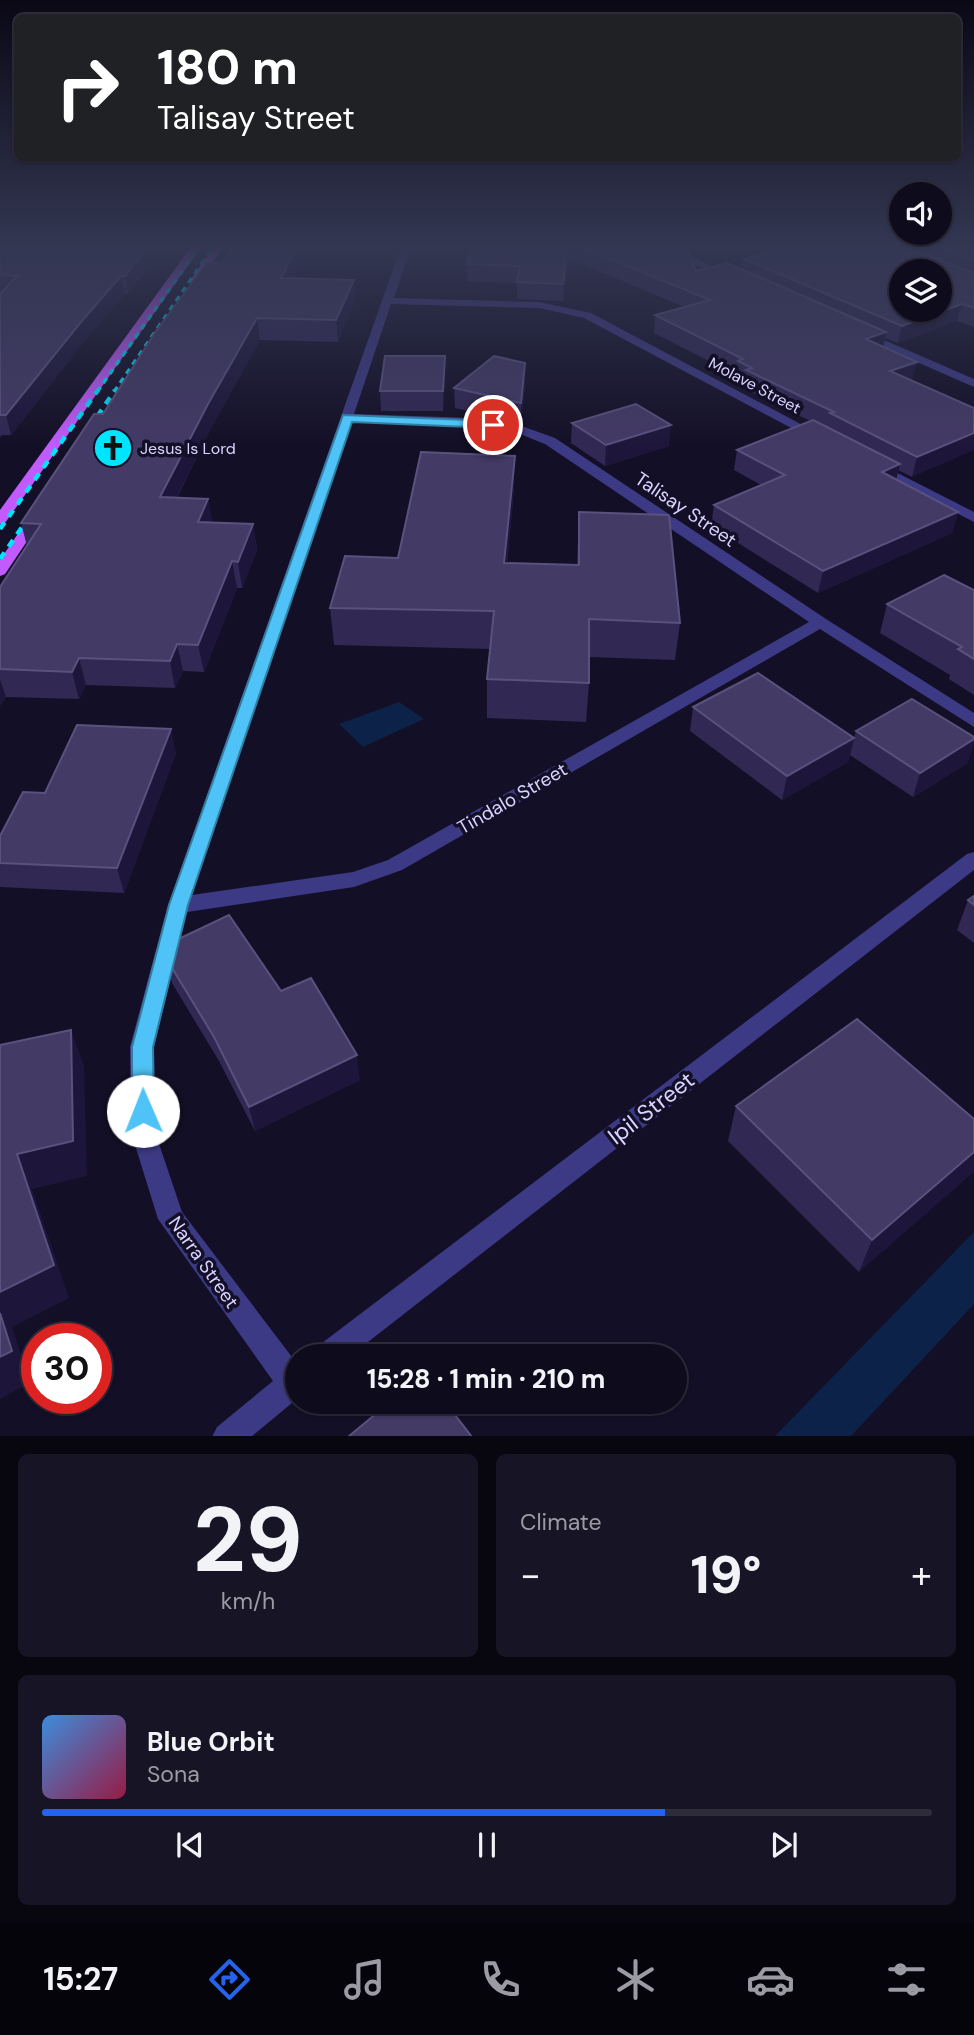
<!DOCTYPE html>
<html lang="en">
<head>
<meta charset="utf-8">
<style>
  :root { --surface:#0e0b1c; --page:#171425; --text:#f1f3f6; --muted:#9b9ba3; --line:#2e2b3b; --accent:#2563eb }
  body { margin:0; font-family:"DM Sans",sans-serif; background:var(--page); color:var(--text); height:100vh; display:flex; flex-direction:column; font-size:26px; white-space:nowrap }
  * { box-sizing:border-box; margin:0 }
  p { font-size:23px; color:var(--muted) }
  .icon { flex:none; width:38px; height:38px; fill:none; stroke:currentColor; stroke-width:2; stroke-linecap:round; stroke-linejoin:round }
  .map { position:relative; height:1436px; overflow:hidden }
  .panel { display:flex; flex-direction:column; gap:18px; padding:18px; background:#08060f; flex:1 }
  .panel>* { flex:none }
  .hud { position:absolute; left:14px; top:14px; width:947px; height:147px; border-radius:10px; box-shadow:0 2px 5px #0004,0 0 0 2px var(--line); background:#202124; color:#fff; overflow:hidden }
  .buttons { position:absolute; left:889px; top:182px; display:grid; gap:14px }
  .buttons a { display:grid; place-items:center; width:63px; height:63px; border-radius:50%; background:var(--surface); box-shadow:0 2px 5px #0004,0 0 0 2px var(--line); font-size:35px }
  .speed { position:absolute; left:21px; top:1323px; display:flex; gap:14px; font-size:35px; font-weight:700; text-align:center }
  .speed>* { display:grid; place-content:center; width:91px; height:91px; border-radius:50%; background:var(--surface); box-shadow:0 2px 5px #0004,0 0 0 2px var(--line); line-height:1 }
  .speed .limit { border:10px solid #d22; background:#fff; color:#111 }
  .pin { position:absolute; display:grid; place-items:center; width:60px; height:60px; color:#fff; margin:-30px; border:4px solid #fff; border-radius:50%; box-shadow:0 2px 7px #0007 }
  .me { position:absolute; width:77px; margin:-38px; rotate:359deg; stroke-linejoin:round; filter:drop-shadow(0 0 5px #0008) }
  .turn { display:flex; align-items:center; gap:24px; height:147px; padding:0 28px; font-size:32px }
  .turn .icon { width:91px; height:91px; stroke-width:2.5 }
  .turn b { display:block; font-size:49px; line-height:60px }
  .big { font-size:52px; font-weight:800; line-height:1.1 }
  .panel .widget { flex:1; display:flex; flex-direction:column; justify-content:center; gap:10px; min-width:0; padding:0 24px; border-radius:10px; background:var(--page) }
  .panel .dial { align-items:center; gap:0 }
  .dial b { font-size:91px; line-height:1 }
  .song { display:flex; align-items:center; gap:21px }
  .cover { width:84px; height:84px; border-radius:10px; background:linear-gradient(135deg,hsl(210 70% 55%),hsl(340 70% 35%)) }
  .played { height:7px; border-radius:4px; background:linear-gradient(90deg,var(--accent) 70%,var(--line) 70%) }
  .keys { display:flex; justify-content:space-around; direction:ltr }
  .heat { display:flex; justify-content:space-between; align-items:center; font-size:38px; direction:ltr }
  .panel .tiles { flex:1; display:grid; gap:18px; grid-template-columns:1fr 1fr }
  .widget:last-child { grid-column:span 2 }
  .trip { position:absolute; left:285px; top:1344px; width:402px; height:70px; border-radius:35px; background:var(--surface); box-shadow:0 2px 5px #0004,0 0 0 2px var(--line); font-weight:800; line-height:70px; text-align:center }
  .tabs { display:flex; height:112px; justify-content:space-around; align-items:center; background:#06040b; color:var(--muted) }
  .tabs .icon { width:49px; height:49px }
  .tabs .selected { color:var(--accent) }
  .tabs b { font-size:32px; color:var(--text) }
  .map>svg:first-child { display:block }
</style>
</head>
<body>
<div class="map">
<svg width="974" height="1437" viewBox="0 0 974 1437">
  <rect width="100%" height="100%" fill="#130f26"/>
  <!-- water -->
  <g fill="#0c2248">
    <path d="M 399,702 L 424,719 L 363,747 L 339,724 Z"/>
    <path d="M 974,1232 L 974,1304 L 851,1436 L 775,1436 Z"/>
  </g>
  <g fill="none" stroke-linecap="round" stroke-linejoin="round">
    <!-- minor -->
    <g fill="#3d3a85" fill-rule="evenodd">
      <path d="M 401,247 L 411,247 L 394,298 L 539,302 L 591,313 L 825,437 L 819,441 L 814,440 L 584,318 L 539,308 L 391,304 L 354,414 L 474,418 L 516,424 L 555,438 L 826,619 L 974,713 L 974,727 L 820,629 L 402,870 L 354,887 L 187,912 L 154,1047 L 155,1132 L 182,1212 L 298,1365 L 298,1398 L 251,1437 L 212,1437 L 217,1427 L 273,1381 L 158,1219 L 131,1132 L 130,1047 L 168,905 ZM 352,422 L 474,426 L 510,430 L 545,444 L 809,622 L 388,860 L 353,872 L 192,895 Z"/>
      <path d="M 657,247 L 670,247 L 734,276 L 725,278 Z"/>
      <path d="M 860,333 L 868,333 L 974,379 L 974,387 L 860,337 Z"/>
      <path d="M 878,463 L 974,512 L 974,522 L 873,470 L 871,467 Z"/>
      <path d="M 974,852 L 974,870 L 350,1356 L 314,1356 L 318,1346 L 967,854 Z"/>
    </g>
    <!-- primary -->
    <g fill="#c25bff" fill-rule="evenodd">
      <path d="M 191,247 L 201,247 L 5,523 L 0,524 L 0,510 Z"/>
      <path d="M 213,247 L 223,247 L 199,283 L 191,283 L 190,281 Z"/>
      <path d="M 37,512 L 44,516 L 5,574 L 0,576 L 0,560 L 32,513 Z"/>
    </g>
    <!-- rail-far1 -->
    <g stroke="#00e5ff" stroke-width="3.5" stroke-dasharray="6 5" stroke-linecap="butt">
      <path d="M 97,392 L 199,247"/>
      <path d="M 114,392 L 213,247"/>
    </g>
    <!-- rail -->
    <g stroke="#00e5ff" stroke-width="4.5" stroke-dasharray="8 7" stroke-linecap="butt">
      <path d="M 89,429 L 115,390"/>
      <path d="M 0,529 L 98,390"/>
      <path d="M 0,559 L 34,510"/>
    </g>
  </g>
  <!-- wall -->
  <g fill="#312854">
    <path d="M 0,247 L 164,247 L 128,294 L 125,294 L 85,340 L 11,435 L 2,435 L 0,437 L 0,294 L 1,293 L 0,293 Z"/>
    <path d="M 471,247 L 687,247 L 696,271 L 742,270 L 744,259 L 765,254 L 760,247 L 974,247 L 974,327 L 957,321 L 898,343 L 885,338 L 883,347 L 912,381 L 974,408 L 912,477 L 898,470 L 896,479 L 958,512 L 952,533 L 818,593 L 711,526 L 714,505 L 761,485 L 734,470 L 737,450 L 810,421 L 743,388 L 744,384 L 735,379 L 736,375 L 654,333 L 655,315 L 684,307 L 568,258 L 563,301 L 517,299 L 517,283 L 467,281 L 467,264 Z"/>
    <path d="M 293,278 L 354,280 L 355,301 L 338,342 L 260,340 L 211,428 L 177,498 L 212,523 L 253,524 L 257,550 L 242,588 L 237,588 L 204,672 L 183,671 L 175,688 L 86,685 L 79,699 L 6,697 L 0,706 L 0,587 L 27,546 L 21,523 L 103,414 Z"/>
    <path d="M 525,363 L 525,383 L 521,423 L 455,408 L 454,388 Z"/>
    <path d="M 445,376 L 443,411 L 381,411 L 380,391 Z"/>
    <path d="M 572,423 L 669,446 L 605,466 L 571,443 Z"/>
    <path d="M 514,490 L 507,563 L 577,565 L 579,512 L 680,623 L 675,660 L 589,657 L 589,683 L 586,722 L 487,718 L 487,679 L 490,649 L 334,645 L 330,608 L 398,558 Z"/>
    <path d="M 974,590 L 974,695 L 949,679 L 950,675 L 880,633 L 887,604 Z"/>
    <path d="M 693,707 L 854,738 L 848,762 L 782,800 L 690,731 Z"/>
    <path d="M 856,731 L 968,763 L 913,797 L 850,755 Z"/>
    <path d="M 176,753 L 124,893 L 0,887 L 0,836 L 45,793 Z"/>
    <path d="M 974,896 L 974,943 L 957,930 L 968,900 Z"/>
    <path d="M 166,958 L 281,991 L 360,1080 L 255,1131 L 219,1061 L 172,983 Z"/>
    <path d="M 736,1106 L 974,1119 L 859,1272 L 728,1141 Z"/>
  </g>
  <!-- shaded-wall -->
  <g fill="#1d163a">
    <path d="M 148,247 L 164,247 L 128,294 L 125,276 Z"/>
    <path d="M 297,247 L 308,247 L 283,299 L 281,278 Z"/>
    <path d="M 569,247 L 568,258 L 563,301 L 563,284 Z"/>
    <path d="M 121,276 L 125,294 L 85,340 L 11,435 L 6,415 L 81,322 Z"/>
    <path d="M 354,280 L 355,301 L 338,342 L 336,320 Z"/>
    <path d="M 962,304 L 957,321 L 898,343 L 902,326 Z"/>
    <path d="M 257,318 L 260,340 L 211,428 L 164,523 L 160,497 L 208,404 Z"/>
    <path d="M 886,332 L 883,349 L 866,339 Z"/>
    <path d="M 445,356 L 445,376 L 443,411 L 443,391 Z"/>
    <path d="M 917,362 L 912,381 L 890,371 Z"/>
    <path d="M 525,363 L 525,383 L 521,423 L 521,403 Z"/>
    <path d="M 671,425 L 669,446 L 605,466 L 606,445 Z"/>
    <path d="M 974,433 L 974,450 L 912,477 L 917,457 Z"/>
    <path d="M 515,456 L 514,490 L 503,600 L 504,563 Z"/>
    <path d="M 900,464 L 895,485 L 882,472 Z"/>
    <path d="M 208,499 L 213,524 L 198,522 Z"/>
    <path d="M 958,512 L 952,533 L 818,593 L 823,571 Z"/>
    <path d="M 253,524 L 257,550 L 242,588 L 238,562 Z"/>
    <path d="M 232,561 L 237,588 L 204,672 L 198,645 Z"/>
    <path d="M 177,644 L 183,671 L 175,688 L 170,661 Z"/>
    <path d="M 79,658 L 86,685 L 79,699 L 72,672 Z"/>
    <path d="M 0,679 L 6,697 L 0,706 Z"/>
    <path d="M 171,729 L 176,753 L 124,893 L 117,868 Z"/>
    <path d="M 854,738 L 848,762 L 782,800 L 787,776 Z"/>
    <path d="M 974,739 L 974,743 L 968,763 L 913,797 L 920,773 Z"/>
    <path d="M 71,1030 L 84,1066 L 87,1176 L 32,1189 L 69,1298 L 12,1327 L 30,1383 L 0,1399 L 0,1292 L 17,1154 Z"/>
    <path d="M 357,1055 L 360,1080 L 255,1131 L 249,1107 Z"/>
    <path d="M 974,1152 L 974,1172 L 859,1272 L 872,1240 Z"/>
  </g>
  <!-- building -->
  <g fill="#433a66" stroke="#5a527e" stroke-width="2" fill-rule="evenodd">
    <path d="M 0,247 L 148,247 L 125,276 L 121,276 L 81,322 L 6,415 L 0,415 L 0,294 L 17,276 L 0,275 Z"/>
    <path d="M 233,247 L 297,247 L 281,278 L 354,280 L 336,320 L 257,318 L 208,404 L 160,497 L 208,499 L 198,522 L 253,524 L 238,562 L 232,561 L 198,645 L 177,644 L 170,661 L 79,658 L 72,672 L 0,669 L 0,587 L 41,524 L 21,523 L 94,414 L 103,414 L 156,331 L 207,263 L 222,263 Z"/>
    <path d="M 471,247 L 568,247 L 563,284 L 517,282 L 520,266 L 467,264 Z"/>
    <path d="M 581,247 L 687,247 L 696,271 L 727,263 L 886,332 L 866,339 L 917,362 L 890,371 L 974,408 L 974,433 L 917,457 L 830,413 L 834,412 L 746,370 L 752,368 L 738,361 L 743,359 L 655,315 L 710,300 Z"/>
    <path d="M 775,247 L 905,247 L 932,257 L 941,258 L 943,261 L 974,273 L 974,308 L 962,304 L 902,326 L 744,259 L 778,250 ZM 901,271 L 940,271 L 940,310 L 901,310 Z"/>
    <path d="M 936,247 L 974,247 L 974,261 Z"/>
    <path d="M 385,356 L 445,356 L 443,391 L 380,391 Z"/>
    <path d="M 494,356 L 525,363 L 521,403 L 454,388 Z"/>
    <path d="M 636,404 L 671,425 L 606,445 L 572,423 Z"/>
    <path d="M 813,420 L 900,464 L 882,472 L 958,512 L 823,571 L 714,505 L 785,475 L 737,450 Z"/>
    <path d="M 421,452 L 515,456 L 504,563 L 579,565 L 579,512 L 669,515 L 680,623 L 589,619 L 589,683 L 487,679 L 494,611 L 330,608 L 345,556 L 398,558 Z"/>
    <path d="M 944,575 L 974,590 L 974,659 L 958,649 L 962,647 L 887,604 Z"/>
    <path d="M 758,673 L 854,738 L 787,776 L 693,707 Z"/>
    <path d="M 912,699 L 974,737 L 974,739 L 920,773 L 856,731 Z"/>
    <path d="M 77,725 L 171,729 L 117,868 L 0,863 L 0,836 L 23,792 L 45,793 Z"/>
    <path d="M 974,896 L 974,905 L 968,900 Z"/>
    <path d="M 229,915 L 281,991 L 311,978 L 357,1055 L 249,1107 L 214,1037 L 166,958 L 170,943 Z"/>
    <path d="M 857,1019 L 974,1119 L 974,1152 L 872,1240 L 736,1106 Z"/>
    <path d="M 71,1030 L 73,1141 L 17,1154 L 54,1265 L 0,1292 L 0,1045 Z"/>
    <path d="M 0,1313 L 12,1351 L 0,1357 Z"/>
    <path d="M 390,1402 L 445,1402 L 472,1437 L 348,1437 Z"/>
  </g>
  <!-- sky -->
  <linearGradient id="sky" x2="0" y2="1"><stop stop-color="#0a0815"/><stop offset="0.55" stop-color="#333752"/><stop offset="1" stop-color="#333752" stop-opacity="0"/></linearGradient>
  <rect width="974" height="448" fill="url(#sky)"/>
  <!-- route -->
  <path fill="#4fc3f7" stroke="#337fa1" stroke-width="2" d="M 343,415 L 493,421 L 499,425 L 493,428 L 352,422 L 188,905 L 153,1047 L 154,1111 L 151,1118 L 143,1120 L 135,1118 L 132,1111 L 132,1047 L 169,905 Z"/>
  <!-- icons -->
  <defs>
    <g id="church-disc" transform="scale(2.0125)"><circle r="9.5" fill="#00e5ff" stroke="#130f26"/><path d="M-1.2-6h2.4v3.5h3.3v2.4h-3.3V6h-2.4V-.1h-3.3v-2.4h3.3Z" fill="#111"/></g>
  </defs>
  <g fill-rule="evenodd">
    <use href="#church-disc" x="113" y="448"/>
  </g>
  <g text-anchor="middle" stroke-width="7" stroke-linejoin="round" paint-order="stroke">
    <!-- far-street labels -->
    <g font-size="16" fill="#d9d4ff" stroke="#130f26">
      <text transform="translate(755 385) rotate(28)" y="6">Molave Street</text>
    </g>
    <!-- far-poi labels -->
    <g font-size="16" fill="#d9d4ff" stroke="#130f26" text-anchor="start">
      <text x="140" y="454">Jesus Is Lord</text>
    </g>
    <!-- street labels -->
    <g font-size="19" fill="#d9d4ff" stroke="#130f26">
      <text transform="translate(686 509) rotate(34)" y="7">Talisay Street</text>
      <text transform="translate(512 798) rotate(-30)" y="7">Tindalo Street</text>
      <text transform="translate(204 1262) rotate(55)" y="7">Narra Street</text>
    </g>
    <!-- near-street labels -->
    <g font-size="23" fill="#d9d4ff" stroke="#130f26">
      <text transform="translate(651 1108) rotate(-38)" y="8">Ipil Street</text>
    </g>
  </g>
</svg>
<div class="buttons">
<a><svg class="icon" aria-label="sound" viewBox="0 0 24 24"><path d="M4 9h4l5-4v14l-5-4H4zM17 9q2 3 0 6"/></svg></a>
<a><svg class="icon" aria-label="layers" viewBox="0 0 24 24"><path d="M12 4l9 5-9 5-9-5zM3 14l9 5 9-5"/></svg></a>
</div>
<div class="speed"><div class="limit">30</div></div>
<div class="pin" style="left:493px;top:425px;background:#d93025"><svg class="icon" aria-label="arrive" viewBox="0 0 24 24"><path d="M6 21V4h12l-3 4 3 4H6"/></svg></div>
<svg class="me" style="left:143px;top:1111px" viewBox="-20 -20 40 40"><circle r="19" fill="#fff"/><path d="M0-13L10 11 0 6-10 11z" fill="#4fc3f7"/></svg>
<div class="trip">15:28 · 1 min · 210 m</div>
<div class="hud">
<div class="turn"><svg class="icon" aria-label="right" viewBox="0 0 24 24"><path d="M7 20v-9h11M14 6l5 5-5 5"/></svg><div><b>180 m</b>Talisay Street</div></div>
</div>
</div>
<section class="panel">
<div class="tiles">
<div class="widget dial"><b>29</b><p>km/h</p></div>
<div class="widget"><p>Climate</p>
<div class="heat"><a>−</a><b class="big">19°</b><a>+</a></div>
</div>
<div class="widget">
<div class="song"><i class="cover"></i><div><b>Blue Orbit</b><p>Sona</p></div></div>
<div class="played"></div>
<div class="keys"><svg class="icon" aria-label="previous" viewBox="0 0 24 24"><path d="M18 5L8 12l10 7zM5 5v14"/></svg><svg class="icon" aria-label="pause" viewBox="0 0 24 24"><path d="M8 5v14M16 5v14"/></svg><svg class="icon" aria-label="next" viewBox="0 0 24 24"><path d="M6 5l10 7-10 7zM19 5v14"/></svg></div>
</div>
</div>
</section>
<nav class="tabs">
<b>15:27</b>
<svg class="icon selected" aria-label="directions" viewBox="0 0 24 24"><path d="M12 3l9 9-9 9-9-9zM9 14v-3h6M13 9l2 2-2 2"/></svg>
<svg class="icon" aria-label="music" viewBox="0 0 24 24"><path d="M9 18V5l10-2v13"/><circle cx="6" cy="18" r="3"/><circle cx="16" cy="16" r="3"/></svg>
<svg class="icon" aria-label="phone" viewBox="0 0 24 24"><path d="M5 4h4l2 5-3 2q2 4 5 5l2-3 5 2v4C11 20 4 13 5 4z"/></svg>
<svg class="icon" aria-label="climate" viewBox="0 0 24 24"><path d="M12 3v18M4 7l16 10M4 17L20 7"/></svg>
<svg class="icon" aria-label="car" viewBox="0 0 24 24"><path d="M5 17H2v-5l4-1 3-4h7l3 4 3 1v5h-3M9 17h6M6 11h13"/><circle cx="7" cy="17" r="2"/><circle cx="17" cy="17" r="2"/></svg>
<svg class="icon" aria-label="filters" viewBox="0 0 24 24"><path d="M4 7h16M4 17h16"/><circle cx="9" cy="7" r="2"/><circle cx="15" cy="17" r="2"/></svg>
</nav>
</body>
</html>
